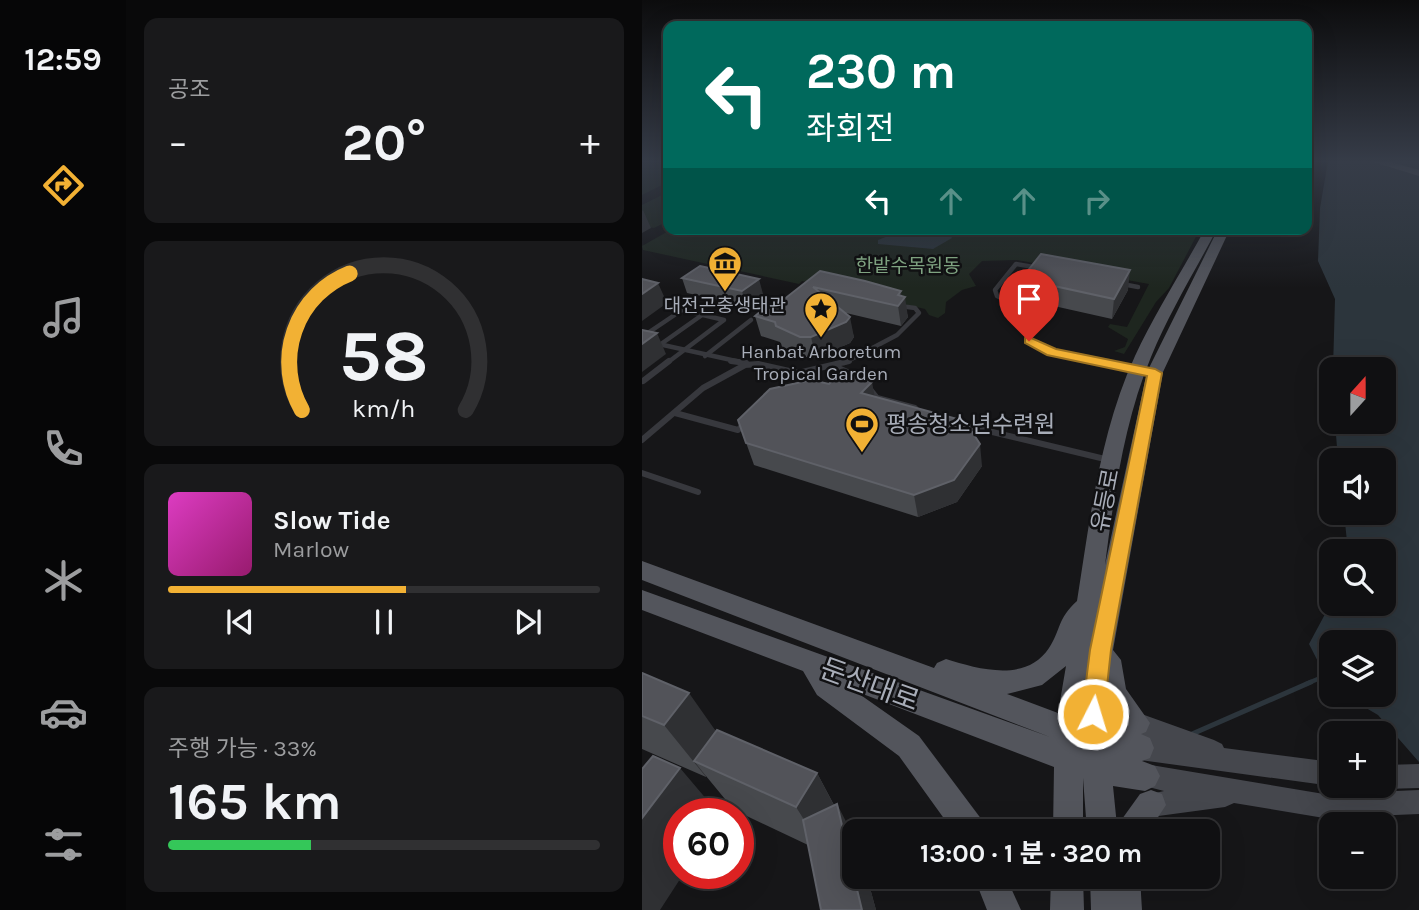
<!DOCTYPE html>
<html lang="ko">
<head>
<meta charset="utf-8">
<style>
  :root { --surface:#101012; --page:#19191b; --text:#f1f3f6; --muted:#9c9d9f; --line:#303032; --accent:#f2b134 }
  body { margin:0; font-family:Karla,"Noto Sans KR",sans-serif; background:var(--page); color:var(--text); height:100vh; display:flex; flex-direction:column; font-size:26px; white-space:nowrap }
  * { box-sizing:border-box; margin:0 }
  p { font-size:23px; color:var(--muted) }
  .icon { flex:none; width:38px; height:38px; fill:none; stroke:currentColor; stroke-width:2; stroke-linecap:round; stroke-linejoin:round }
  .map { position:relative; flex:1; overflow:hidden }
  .sheet { display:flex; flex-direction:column; gap:18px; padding:18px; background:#09090a; width:516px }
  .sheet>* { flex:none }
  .banner { position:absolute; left:21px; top:21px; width:649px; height:214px; border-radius:14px; box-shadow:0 7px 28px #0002,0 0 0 2px var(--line); background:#00695c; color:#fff; overflow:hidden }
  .needle { width:46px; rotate:21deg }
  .tools { position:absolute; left:677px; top:357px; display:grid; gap:14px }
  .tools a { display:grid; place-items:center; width:77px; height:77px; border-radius:14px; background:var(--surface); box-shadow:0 7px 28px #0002,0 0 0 2px var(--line); font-size:35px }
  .speed { position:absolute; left:21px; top:798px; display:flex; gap:14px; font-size:35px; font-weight:700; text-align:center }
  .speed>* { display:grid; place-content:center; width:91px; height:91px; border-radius:50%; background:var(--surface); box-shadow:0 7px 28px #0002,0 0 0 2px var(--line); line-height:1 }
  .speed .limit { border:10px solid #d22; background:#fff; color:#111 }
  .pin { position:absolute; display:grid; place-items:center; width:60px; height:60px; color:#fff; margin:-72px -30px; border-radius:50% 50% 50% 0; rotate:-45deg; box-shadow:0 0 7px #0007 }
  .pin .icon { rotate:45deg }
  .me { position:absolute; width:77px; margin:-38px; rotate:5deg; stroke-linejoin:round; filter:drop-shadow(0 0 5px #0008) }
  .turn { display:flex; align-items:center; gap:24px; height:147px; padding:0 28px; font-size:32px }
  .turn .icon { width:91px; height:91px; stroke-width:2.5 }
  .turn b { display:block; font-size:49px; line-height:60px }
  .lanes { display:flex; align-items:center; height:66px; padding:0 28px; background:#0003; justify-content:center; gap:35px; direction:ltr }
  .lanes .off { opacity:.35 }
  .big { font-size:52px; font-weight:700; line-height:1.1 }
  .sheet .tile { flex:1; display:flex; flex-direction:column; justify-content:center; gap:10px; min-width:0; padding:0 24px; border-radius:14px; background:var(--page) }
  .sheet .dial { align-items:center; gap:0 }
  .dial svg { height:182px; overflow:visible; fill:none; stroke:var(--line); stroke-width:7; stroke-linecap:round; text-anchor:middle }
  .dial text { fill:var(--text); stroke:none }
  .song { display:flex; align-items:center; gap:21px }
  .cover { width:84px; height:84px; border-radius:10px; background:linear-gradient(135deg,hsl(310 70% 55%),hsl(320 70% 35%)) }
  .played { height:7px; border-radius:4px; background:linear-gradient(90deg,var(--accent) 55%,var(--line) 55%) }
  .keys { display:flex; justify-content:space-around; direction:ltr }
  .heat { display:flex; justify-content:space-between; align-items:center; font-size:38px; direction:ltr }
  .charge { height:10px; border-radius:5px; background:linear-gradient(90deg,#34c759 33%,var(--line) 0) }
  .trip { position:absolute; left:200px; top:819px; width:378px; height:70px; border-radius:14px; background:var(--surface); box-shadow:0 7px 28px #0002,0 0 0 2px var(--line); font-weight:700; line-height:70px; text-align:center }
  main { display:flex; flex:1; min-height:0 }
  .menu { display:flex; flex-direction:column; width:126px; justify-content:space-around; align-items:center; background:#060607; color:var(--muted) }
  .menu .icon { width:49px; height:49px }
  .menu .selected { color:var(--accent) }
  .menu b { font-size:32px; color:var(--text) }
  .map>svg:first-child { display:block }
</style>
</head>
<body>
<main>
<nav class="menu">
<b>12:59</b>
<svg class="icon selected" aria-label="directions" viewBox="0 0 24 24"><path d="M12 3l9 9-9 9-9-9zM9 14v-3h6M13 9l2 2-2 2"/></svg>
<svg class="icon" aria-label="music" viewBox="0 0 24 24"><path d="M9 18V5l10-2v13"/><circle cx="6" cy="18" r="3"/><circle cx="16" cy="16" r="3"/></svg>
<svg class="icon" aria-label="phone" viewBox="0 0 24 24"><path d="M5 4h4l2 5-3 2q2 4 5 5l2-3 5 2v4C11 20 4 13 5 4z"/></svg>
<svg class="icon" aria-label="climate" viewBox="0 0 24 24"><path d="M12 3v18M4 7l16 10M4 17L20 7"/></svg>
<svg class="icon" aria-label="car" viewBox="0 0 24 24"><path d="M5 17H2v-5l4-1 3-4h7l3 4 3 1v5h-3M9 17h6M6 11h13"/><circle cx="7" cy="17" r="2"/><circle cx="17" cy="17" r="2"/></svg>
<svg class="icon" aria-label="filters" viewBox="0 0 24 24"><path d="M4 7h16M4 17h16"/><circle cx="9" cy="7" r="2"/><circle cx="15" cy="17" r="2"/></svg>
</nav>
<section class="sheet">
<div class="tile"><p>공조</p>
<div class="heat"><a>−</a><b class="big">20°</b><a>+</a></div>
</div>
<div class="tile dial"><svg viewBox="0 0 100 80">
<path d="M14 69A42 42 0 1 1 86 69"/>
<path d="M14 69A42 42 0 0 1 35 9" stroke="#f2b134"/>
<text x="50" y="56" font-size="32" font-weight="700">58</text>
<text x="50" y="72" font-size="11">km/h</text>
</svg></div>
<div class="tile">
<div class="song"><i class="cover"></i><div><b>Slow Tide</b><p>Marlow</p></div></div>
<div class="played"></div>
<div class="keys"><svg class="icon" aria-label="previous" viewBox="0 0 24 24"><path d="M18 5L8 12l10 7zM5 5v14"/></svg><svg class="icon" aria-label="pause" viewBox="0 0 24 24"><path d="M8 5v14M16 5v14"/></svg><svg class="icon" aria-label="next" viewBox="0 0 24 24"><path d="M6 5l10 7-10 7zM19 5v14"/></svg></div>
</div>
<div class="tile"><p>주행 가능 · 33%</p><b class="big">165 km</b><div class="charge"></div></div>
</section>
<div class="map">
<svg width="777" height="910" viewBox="0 0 777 910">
  <rect width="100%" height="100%" fill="#161618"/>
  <!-- green -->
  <g fill="#1e261f">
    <path d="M 0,161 L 26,161 L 26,182 L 0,195 Z"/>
    <path d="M 26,192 L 26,221 L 12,228 L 0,226 L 0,205 Z"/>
    <path d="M 30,229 L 558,229 L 527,288 L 514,302 L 482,354 L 472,351 L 483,347 L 486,339 L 466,327 L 468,324 L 485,327 L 507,284 L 375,260 L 340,261 L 327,274 L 334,286 L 320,290 L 304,302 L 303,313 L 296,318 L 287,315 L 283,309 L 160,281 L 157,284 L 1,250 L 0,246 Z"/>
  </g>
  <!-- water -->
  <g fill="#2c353c">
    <path d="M 686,161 L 777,161 L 777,762 L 736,715 L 702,695 L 742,695 L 742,642 L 690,642 L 689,687 L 667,644 L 689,603 L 742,604 L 742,551 L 706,551 L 702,513 L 742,513 L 742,460 L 696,460 L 693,422 L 742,422 L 742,369 L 691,369 L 693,299 L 676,261 L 678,208 Z"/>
    <path d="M 263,229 L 310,229 L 307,233 L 310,238 L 291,249 L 236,244 L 236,240 Z"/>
  </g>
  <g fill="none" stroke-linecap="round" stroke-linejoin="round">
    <!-- stream-far1 -->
    <path stroke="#2c353c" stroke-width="4.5" d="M 664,684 L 690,673"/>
    <!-- stream -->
    <path stroke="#2c353c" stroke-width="5" d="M 550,734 L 669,682"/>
    <!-- service-far1 -->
    <g stroke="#37383d" stroke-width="4.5">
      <path d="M 397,268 L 374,264 L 353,290 L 355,296 L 386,311 L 387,341 L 410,352 L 461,363"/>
      <path d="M 480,284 L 496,287"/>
      <path d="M 0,337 L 40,310 L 82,320 L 25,363"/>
      <path d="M 12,343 L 103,363"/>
      <path d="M 19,344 L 60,315"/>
      <path d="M 63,356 L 109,320"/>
      <path d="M 202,363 L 255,335 L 277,313 L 273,308 L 258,306"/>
    </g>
    <!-- service -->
    <g stroke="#37383d" stroke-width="6">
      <path d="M 89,361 L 104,363"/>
      <path d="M 453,361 L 494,370"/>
      <path d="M 194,367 L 219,378 L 235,398 L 273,408 L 277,413"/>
      <path d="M 1,381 L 27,361"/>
      <path d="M 33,413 L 96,430 L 103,423"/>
      <path d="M 321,425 L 467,460"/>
      <path d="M 0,440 L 61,388 L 103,365 L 116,364 L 156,373 L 207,361"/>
      <path d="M 0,473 L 56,492"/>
    </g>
    <!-- secondary -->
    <g fill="#45474d" fill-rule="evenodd">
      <path d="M 494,712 L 572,740 L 580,744 L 582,748 L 690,762 L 690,786 L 498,760 L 490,756 L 486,748 L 490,740 L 502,737 L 486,731 L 483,723 L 486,715 Z"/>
      <path d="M 503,764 L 682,794 L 777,790 L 777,814 L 682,818 L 592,803 L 583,807 L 509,817 L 500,814 L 497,805 L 500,796 L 522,791 L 495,784 L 491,776 L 495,768 Z"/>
      <path d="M 777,764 L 777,788 L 742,789 L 734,786 L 742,786 L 742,765 Z"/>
    </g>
    <!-- primary -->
    <g fill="#53555c" fill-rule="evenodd">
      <path d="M 563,229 L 575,229 C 553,271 527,313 509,357 C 482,422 472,495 463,565 L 505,372 L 576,229 L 588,229 L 521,372 L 471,650 L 479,660 L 484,689 L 508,723 L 504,732 L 499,734 L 508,738 L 512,748 L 508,758 L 500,761 L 513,766 L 518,776 L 513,786 L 503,791 L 471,786 L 475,826 L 498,794 L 509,790 L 520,794 L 524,805 L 507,831 L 445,831 L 441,778 L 441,831 L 411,831 L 412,767 L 213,691 L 277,736 L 340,820 L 344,831 L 311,831 L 257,756 L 175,695 L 161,671 L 0,610 L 0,590 L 408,737 L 0,580 L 0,561 L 292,668 L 295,663 L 304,659 C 336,669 384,683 407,648 C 419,630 415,619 435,601 C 448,519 458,432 493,356 C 513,313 540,271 563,229 ZM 424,666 L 416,713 L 365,694 L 400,685 ZM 465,708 L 482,730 L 466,726 Z"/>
      <path d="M 332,877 L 364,877 L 379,910 L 345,910 Z"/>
      <path d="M 409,877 L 441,877 L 442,910 L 408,910 Z"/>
      <path d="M 448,877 L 498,877 L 500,910 L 449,910 Z"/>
    </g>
    <!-- trunk -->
    <path fill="#5b5e65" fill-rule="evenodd" d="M 728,161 L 745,161 L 777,170 L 777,176 Z"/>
  </g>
  <!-- wall -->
  <g fill="#47494d">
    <path d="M 178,271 L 260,296 L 266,317 L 259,326 L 204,313 L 212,337 L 208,343 L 174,358 L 164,357 L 140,347 L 138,342 L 119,336 L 113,316 L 131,308 Z"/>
    <path d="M 384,273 L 486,290 L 470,319 L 394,302 L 394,295 L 384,293 Z"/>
    <path d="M 40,278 L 121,294 L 104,306 L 45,293 Z"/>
    <path d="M 233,397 L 340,466 L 315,502 L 276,517 L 112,465 L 96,420 Z"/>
    <path d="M 0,673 L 74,731 L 175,773 L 192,805 L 212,877 L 225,877 L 234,910 L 179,910 L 166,845 L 92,810 L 64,776 L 64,777 L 0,749 Z"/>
  </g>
  <!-- shaded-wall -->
  <g fill="#2f3033">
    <path d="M 1,210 L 9,228 L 0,233 L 0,211 Z"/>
    <path d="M 488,270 L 486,290 L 470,319 L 472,299 Z"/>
    <path d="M 0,277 L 6,291 L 16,283 L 25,303 L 0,321 Z"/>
    <path d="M 117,279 L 121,294 L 104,306 L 100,291 Z"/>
    <path d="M 259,291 L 260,300 L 263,297 L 266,317 L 259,326 L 256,306 L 256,295 Z"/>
    <path d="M 208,317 L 212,337 L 208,343 L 174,358 L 169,337 Z"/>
    <path d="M 15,333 L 24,354 L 0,372 L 0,344 Z"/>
    <path d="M 230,382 L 234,404 L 219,393 Z"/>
    <path d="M 338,444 L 340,466 L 315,502 L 276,517 L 272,495 Z"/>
    <path d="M 47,693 L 85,747 L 52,761 L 64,776 L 64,777 L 22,725 Z"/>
    <path d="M 38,768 L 77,814 L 37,814 L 37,873 L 42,873 L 18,910 L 0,910 L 0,818 Z"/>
    <path d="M 175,773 L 198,817 L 195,804 L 212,837 L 212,875 L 183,853 L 154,807 Z"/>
    <path d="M 212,877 L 225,877 L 234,910 L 220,910 Z"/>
  </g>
  <!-- building -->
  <g fill="#525359" stroke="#5f6168" stroke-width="2">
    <path d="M 399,254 L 488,270 L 472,299 L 394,282 L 399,276 L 384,273 Z"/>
    <path d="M 58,266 L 117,279 L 100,291 L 40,278 Z"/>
    <path d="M 178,271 L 223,281 L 259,291 L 256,295 L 263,297 L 256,306 L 171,287 L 208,317 L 204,322 L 169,337 L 158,337 L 134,326 L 133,322 L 113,316 L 125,306 L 131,308 Z"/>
    <path d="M 0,279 L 16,283 L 0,294 Z"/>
    <path d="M 0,330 L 15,333 L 0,344 Z"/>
    <path d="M 198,373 L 230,382 L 219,393 L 323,421 L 338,444 L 312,480 L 272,495 L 104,443 L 96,420 L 128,389 L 169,380 L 187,384 Z"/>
    <path d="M 0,673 L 47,693 L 22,725 L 0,716 Z"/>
    <path d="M 75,730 L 175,773 L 154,807 L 52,761 Z"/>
    <path d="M 11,756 L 38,768 L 0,818 L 0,769 Z"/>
    <path d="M 195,804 L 212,877 L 220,910 L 179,910 L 161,820 Z"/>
  </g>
  <!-- sky -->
  <linearGradient id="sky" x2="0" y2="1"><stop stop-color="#0c0c0d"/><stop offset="0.56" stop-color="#363c48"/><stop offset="1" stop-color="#363c48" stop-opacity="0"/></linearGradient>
  <rect width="777" height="288" fill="url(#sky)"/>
  <!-- route -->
  <path fill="#f2b134" stroke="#9d7322" stroke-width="2" d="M 387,337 L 414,349 L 513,369 L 520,373 L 469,650 L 462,714 L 459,721 L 451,724 L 443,721 L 440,714 L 448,650 L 505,376 L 405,355 L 383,343 L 383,338 Z"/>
  <!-- icons -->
  <defs>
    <g id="museum-pin" transform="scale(1.75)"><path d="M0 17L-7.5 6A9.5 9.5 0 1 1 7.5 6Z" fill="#f2b134" stroke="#111113"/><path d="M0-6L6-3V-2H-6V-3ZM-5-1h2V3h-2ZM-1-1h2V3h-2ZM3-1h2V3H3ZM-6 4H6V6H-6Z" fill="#111"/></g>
    <g id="sight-pin" transform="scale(1.75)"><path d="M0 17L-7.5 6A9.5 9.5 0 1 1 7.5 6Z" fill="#f2b134" stroke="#111113"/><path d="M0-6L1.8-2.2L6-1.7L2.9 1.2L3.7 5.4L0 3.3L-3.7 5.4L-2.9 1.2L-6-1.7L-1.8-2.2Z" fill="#111"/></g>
    <g id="stadium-pin" transform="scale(1.75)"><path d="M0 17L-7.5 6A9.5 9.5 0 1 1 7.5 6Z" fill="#f2b134" stroke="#111113"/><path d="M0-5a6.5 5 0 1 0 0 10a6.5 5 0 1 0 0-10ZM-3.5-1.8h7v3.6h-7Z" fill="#111"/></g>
  </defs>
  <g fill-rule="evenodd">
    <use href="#museum-pin" x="83" y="263"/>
    <use href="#sight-pin" x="179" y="309"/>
    <use href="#stadium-pin" x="220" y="424"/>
  </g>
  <g text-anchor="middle" stroke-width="5" stroke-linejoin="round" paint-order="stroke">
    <!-- far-park labels -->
    <g font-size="19" fill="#7fa381" stroke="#111113">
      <text x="266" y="272">한밭수목원동</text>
    </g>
    <!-- far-poi labels -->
    <g font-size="19" fill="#a8adb8" stroke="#111113">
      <text x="83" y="312">대전곤충생태관</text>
      <text x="179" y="358">Hanbat Arboretum<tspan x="179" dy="22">Tropical Garden</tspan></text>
    </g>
    <!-- poi labels -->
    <g font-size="23" fill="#a8adb8" stroke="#111113" text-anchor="start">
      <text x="244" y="432">평송청소년수련원</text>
    </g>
    <!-- street labels -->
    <g font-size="23" fill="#a8adb8" stroke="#111113">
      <text transform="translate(463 500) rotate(-79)" y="8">유등로</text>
    </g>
    <!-- near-street labels -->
    <g font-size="28" fill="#a8adb8" stroke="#111113">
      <text transform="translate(228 684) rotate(20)" y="10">둔산대로</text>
    </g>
  </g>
</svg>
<div class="tools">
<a><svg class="needle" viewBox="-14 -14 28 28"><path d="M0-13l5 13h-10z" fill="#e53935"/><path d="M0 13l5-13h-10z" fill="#9c9d9f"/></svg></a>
<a><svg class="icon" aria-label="sound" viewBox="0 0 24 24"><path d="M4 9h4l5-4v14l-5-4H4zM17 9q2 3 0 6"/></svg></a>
<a><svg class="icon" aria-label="search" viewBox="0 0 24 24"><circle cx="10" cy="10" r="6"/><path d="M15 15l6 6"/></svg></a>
<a><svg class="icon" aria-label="layers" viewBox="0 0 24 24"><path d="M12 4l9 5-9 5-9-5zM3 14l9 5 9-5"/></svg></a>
<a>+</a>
<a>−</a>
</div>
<div class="speed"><div class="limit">60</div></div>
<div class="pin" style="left:387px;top:341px;background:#d93025"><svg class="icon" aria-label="arrive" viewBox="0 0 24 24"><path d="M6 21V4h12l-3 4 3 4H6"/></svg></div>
<svg class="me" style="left:451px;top:714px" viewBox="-20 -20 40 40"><circle r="17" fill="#f2b134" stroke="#fff" stroke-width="3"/><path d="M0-11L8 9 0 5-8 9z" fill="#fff"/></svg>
<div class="trip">13:00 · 1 분 · 320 m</div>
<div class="banner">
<div class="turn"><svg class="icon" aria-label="left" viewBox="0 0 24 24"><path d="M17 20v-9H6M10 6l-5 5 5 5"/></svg><div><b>230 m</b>좌회전</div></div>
<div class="lanes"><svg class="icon" aria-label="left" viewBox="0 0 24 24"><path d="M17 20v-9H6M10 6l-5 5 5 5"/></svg><svg class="icon off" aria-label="ahead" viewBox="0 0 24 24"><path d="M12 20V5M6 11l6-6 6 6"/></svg><svg class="icon off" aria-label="ahead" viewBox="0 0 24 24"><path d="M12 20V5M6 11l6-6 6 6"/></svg><svg class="icon off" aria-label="right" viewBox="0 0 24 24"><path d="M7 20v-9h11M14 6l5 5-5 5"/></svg></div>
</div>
</div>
</main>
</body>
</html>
